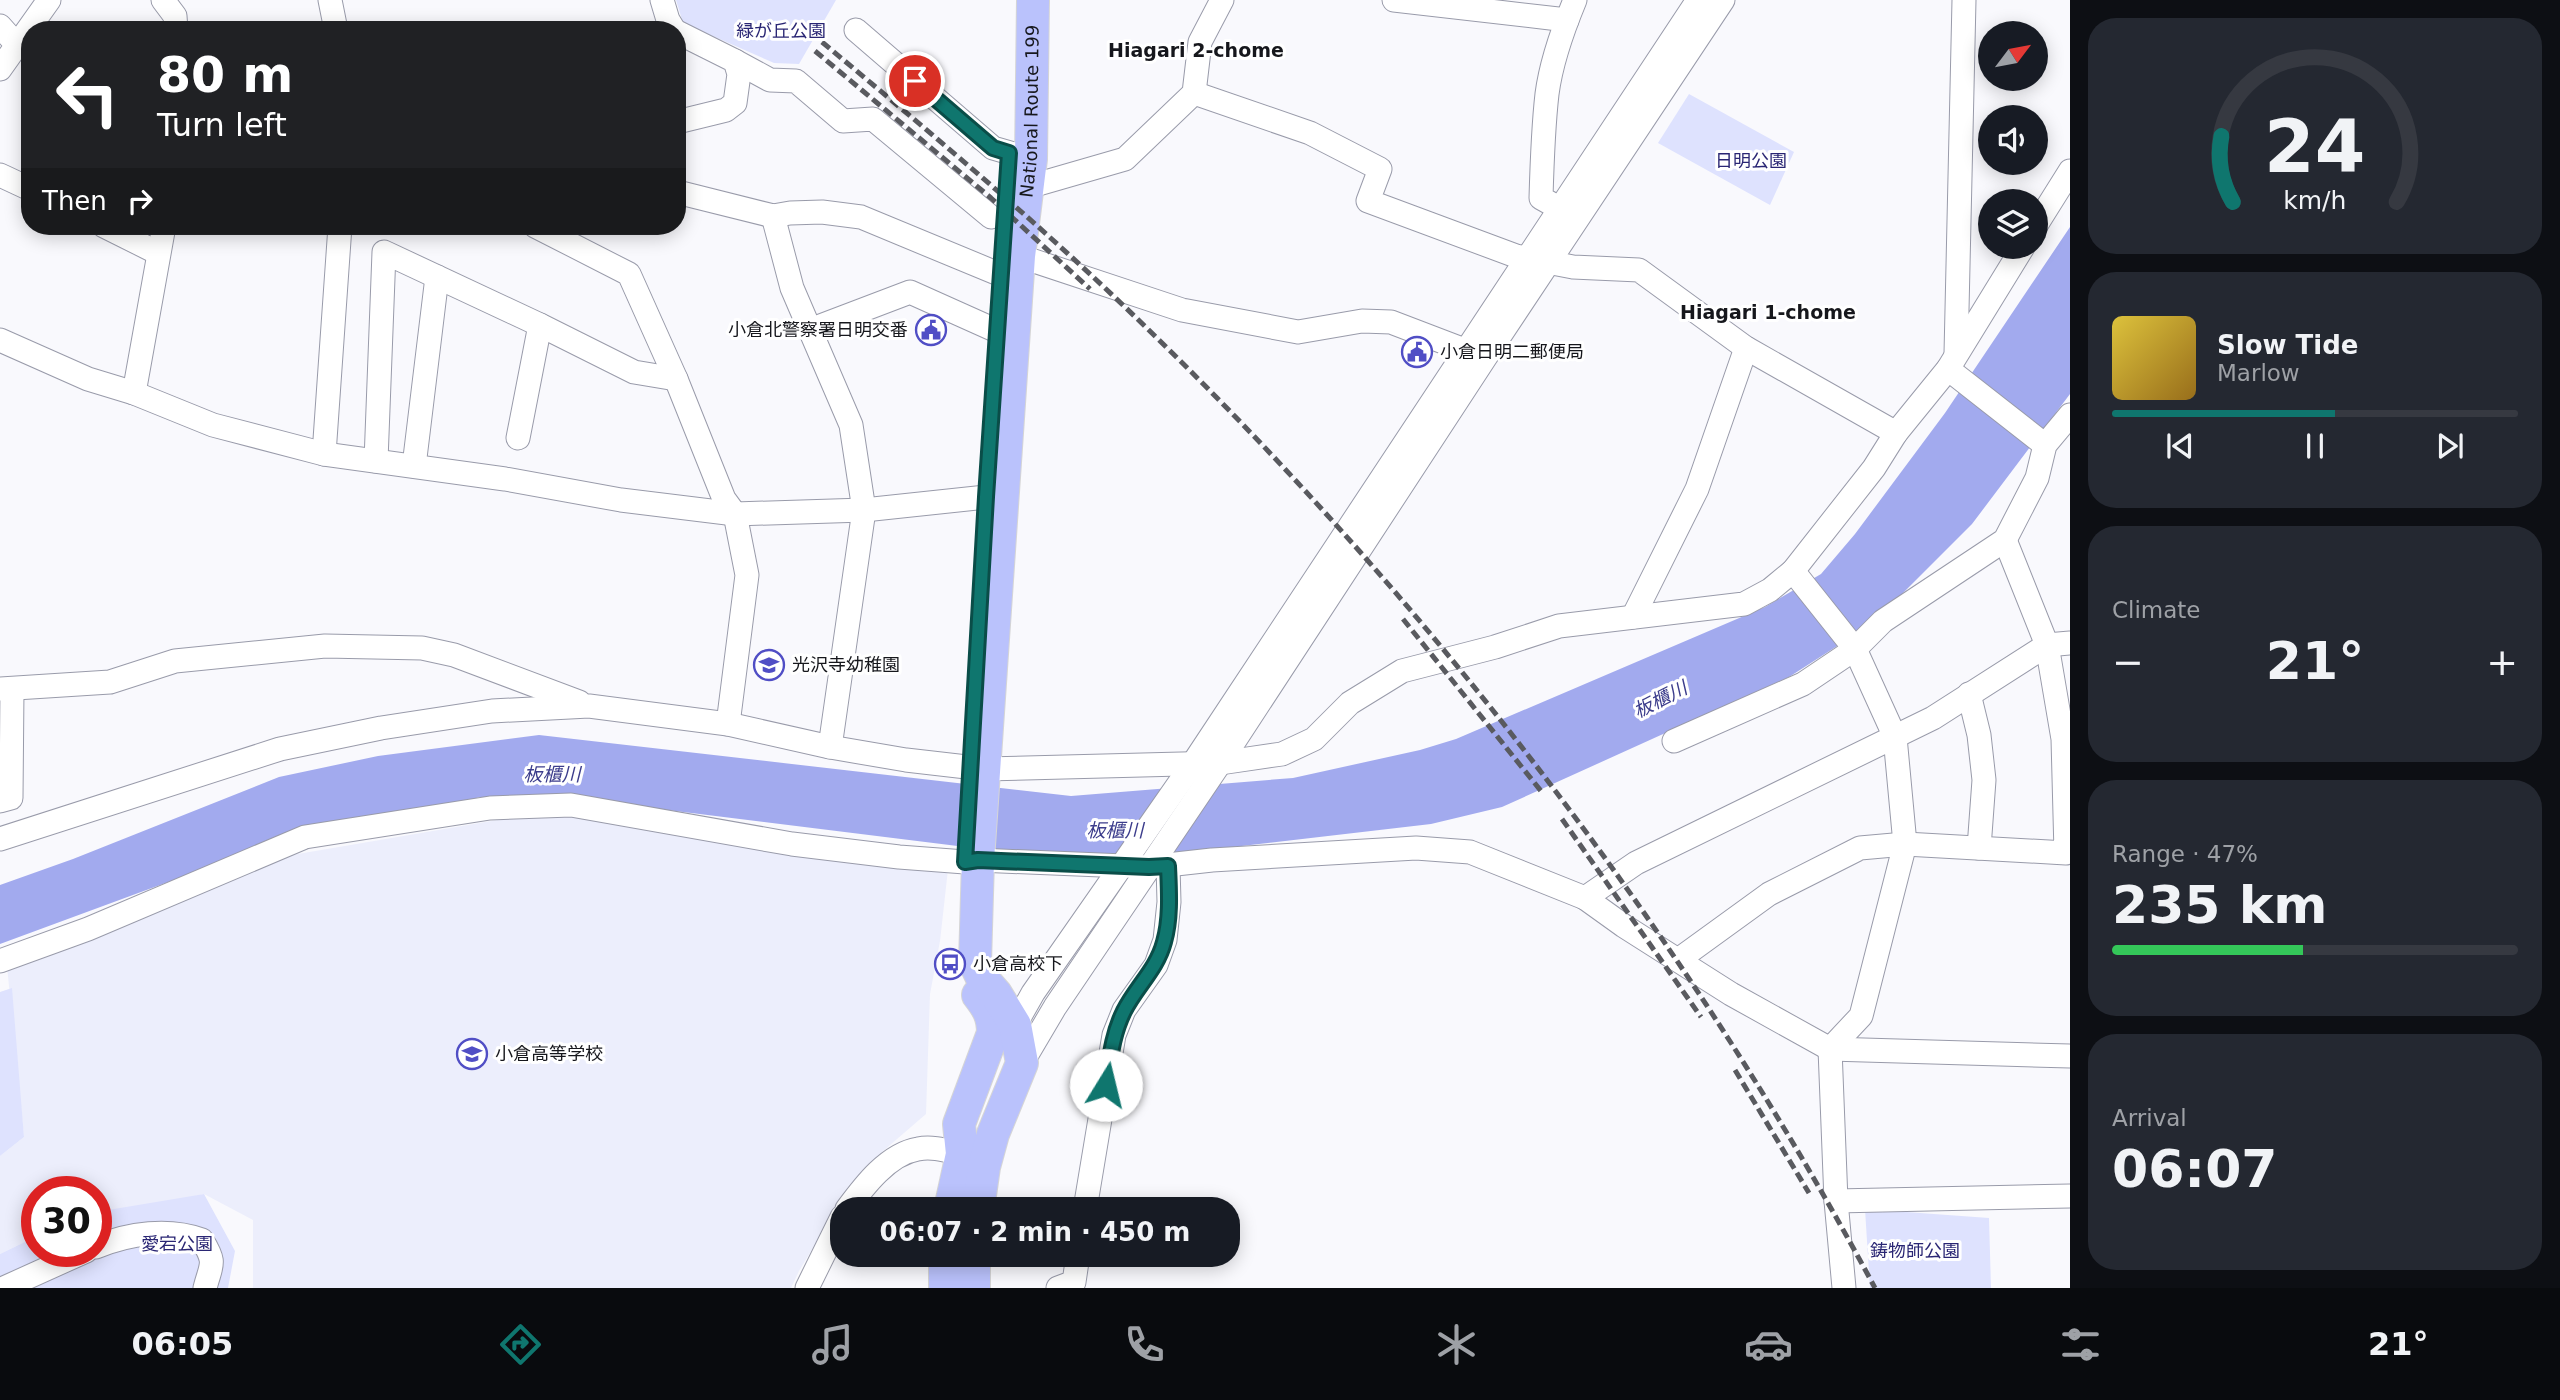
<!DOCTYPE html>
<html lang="en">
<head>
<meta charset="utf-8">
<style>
  :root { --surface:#171b24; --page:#242831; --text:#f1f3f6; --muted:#9ea1a6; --line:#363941; --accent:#0f766e }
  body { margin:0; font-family:"DejaVu Sans","Noto Sans JP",sans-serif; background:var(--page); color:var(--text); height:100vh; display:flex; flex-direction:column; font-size:26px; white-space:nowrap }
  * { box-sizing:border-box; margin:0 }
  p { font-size:23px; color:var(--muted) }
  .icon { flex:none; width:38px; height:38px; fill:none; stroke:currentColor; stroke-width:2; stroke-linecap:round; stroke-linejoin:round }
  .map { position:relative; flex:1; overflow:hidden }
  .panel { display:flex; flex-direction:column; gap:18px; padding:18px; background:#0d0f14; width:490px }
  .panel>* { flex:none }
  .banner { position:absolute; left:21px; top:21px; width:665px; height:214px; border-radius:28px; box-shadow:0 4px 18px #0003; background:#202124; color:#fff; overflow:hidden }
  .needle { width:46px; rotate:58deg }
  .fabs { position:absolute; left:1978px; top:21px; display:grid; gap:14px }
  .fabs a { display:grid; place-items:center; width:70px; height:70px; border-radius:50%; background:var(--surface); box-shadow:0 4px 18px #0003; font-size:35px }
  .speed { position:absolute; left:21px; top:1176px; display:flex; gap:14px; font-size:35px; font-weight:700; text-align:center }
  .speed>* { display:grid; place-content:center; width:91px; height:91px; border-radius:50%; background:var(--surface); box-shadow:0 4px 18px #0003; line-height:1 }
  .speed .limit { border:10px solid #d22; background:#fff; color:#111 }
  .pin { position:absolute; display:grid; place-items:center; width:60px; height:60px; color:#fff; margin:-30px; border:4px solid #fff; border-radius:50%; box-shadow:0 2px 7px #0007 }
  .me { position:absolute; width:77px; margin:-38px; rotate:9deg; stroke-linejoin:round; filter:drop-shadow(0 0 5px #0008) }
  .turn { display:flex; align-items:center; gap:24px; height:147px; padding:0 21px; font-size:32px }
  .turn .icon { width:91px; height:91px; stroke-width:2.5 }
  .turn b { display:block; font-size:49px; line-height:60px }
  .then { display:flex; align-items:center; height:66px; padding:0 21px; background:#0003; gap:14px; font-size:26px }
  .big { font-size:52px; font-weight:700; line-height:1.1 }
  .panel .tile { flex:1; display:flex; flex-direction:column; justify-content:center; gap:10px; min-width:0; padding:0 24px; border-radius:28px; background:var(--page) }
  .panel .dial { align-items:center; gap:0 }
  .dial svg { height:182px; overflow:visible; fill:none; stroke:var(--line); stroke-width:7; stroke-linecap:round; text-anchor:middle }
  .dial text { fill:var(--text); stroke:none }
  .song { display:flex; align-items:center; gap:21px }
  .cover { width:84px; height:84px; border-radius:10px; background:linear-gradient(135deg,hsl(50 70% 55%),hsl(40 70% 35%)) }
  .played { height:7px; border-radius:4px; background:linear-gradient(90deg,var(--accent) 55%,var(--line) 55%) }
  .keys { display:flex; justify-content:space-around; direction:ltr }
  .heat { display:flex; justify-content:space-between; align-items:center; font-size:38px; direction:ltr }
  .charge { height:10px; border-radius:5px; background:linear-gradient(90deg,#34c759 47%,var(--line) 0) }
  .trip { position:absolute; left:830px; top:1197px; width:410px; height:70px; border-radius:28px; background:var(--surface); box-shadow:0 4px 18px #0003; font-weight:700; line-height:70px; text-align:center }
  .dock { display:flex; height:112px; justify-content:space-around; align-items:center; background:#090b0e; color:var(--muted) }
  .dock .icon { width:49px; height:49px }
  .dock .on { color:var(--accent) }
  .dock b { font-size:32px; color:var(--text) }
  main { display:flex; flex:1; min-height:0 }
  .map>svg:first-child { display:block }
</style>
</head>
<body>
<main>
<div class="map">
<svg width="2070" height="1288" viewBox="0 0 2070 1288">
  <rect width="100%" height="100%" fill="#f9f9fd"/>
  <!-- built -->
  <path fill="#eceefc" d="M 568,816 L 948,869 L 940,941 L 930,994 L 926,1114 L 882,1152 L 840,1203 L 799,1271 L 791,1288 L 253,1288 L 253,1220 L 204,1194 L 96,1219 L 96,1192 L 37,1192 L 37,1236 L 0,1254 L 0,1156 L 24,1137 L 7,966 L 286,856 L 503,819 Z"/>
  <!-- green -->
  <g fill="#dee2fe">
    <path d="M 676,0 L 836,0 L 799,64 L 774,63 L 683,23 Z"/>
    <path d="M 1689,94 L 1794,152 L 1770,205 L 1658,143 Z"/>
    <path d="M 12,988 L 24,1137 L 0,1156 L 0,992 Z"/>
    <path d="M 204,1194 L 235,1251 L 228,1288 L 0,1288 L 0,1254 L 37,1236 L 37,1251 L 96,1251 L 96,1212 Z"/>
    <path d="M 1865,1209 L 1989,1218 L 1991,1288 L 1870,1288 Z"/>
  </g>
  <!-- water -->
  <path fill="#a2aaee" d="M 2070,227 L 2070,394 L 1972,524 L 1873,623 L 1789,677 L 1502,807 L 1431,824 L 1190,852 L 1030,855 L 635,806 L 550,797 L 480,797 L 179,878 L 0,944 L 0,885 L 73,859 L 279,777 L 378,756 L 539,735 L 1071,796 L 1293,778 L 1420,750 L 1456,739 L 1765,607 L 1821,574 L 1855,534 L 1945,413 Z"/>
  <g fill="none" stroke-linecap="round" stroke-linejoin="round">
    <!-- minor casing -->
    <g stroke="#999baa" stroke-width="25">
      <g id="minor">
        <path d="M 163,0 L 175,16 L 176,30"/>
        <path d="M 330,0 L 336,30"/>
        <path d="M 662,0 L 668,20 L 674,30"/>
        <path d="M 1394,0 L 1567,20"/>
        <path d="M 0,26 L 17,45 L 30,49"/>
        <path d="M 856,30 L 993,148 L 1031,159"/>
        <path d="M 677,32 L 735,61 L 739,74 L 735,103 L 726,110 L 677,122"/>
        <path d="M 735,61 L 770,80 L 796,81 L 843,121 L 873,119 L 991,217"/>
        <path d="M 0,69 L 49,0"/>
        <path d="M 1194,93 L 1310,133 L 1380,169 L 1368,201 L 1516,256 L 1573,267 L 1639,270 L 1746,348 L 1896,433"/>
        <path d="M 0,175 L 30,189"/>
        <path d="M 1028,187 L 1125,159 L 1194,93 L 1200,42 L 1222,0"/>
        <path d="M 677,192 L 773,216 L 790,213 L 822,212 L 861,217 L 1001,275 L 1019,256 L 1182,310 L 1298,332 L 1362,321 L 1391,322 L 1480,356"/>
        <path d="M 1559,208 L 1541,198 C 1542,163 1543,129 1547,94 C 1551,63 1563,29 1575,0"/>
        <path d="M 773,216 L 792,288 L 851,425 L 864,510 L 830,747"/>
        <path d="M 104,226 L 158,253"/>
        <path d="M 535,226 L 629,274 L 676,379 L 724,499 L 735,514 L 747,575 L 728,724"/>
        <path d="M 2035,227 L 2070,171"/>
        <path d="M 540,325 L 634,372 L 676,379"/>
        <path d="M 810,330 L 910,292 L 997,331"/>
        <path d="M 0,340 L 88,379 L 134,393 L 213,425 L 324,454 L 505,479 L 621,500 L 735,514 L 864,510 L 986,497"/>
        <path d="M 1956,354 L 1964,0"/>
        <path d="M 1948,369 L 2045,445"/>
        <path d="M 134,393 L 164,226"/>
        <path d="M 324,454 L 340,226"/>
        <path d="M 376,461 L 384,252 L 540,325 L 518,438"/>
        <path d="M 414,466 L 437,277"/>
        <path d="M 1793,571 L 1855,649 L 1895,737 L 1905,844 L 1861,1016 L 1830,1049 L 1836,1201 L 1844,1288"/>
        <path d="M 1633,617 L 1697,489 L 1746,348"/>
        <path d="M 0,689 L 110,682 L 175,661 L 325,646 L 422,648 L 454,655 L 579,702"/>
        <path d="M 1969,694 L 1979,735 L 1984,780 L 1979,848"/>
        <path d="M 1674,741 L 1803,684 L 1855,649 L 1883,621 L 2005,540 L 2037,478 L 2045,445 L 2070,415"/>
        <path d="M 0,801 L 11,798 L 12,690"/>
        <path d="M 0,839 L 280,749 L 381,728 L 492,711 L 589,706 L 728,724 L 830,747 L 906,760 L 984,769 L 1220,763 L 1282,754 L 1314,739 L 1350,703 L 1402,671 L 1495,647 L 1559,626 L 1744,604 L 1770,590 L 1793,571 L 1874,468 L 1896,433 L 1948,369 L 2023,247"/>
        <path d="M 1585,898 L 1624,926 L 1731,994 L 1830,1049 L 2070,1056"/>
        <path d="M 1678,960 L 1769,894 L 1860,848 L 1905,844 L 2066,853 L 2063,739 L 2047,645 L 2005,540"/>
        <path d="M 0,961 L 88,929 L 305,837 L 490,808 L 571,805 L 792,844 L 899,857 L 965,862 L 978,860 L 1149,867 L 1212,860 L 1416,848 L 1470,852 L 1585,898 L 1636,863 L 1933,718 L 2047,645 L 2070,643"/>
        <path d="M 1015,1025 L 1033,993 L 1192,765 L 1698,0"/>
        <path d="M 1022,1063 L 1055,1007 L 1220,763 L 1485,358 L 1723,0"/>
        <path d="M 1836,1201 L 2070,1196"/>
        <path d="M 847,1209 C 864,1186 888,1154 918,1149 C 933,1146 948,1151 962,1154"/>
        <path d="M 1085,1209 L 1114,1035 L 1124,1010 L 1156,965 L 1165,940 L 1169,902 L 1168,866"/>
        <path d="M 96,1247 C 129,1233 169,1228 202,1240 C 217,1264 211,1264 205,1288"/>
        <path d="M 4,1288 L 86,1251"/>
        <path d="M 807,1288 L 842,1217"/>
        <path d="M 1058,1288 L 1074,1282 L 1078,1255"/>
      </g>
    </g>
    <!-- highway casing -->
    <g stroke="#d5d5d6" stroke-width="34">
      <g id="highway">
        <path d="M 950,1209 L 962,1154 L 959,1124 L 993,1033 C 993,1016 988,1008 978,995"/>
        <path id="s1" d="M 978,1209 L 984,1167 L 993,1134 L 1022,1063 L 1015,1025 L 996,994 L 982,978 L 975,963 L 978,860 L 1019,256 L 1031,159 L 1033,0"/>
        <path d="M 945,1288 L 945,1255"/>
        <path d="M 974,1288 L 974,1255"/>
      </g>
    </g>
    <!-- minor -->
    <use href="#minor" stroke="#fff" stroke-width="23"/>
    <!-- highway -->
    <use href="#highway" stroke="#bac2fc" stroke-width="32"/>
    <!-- rail -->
    <g stroke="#595a5f" stroke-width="5" stroke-dasharray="10 5" stroke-linecap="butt">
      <path d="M 822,42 C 926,129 1029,215 1126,308 C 1419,588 1684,931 1875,1288"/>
      <path d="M 815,51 L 991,198 L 1090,289"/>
      <path d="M 1403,619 L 1541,791"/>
      <path d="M 1562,819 L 1701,1017"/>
      <path d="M 1735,1070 L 1809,1193"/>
    </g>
  </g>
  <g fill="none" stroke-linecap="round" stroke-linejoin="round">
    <!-- route casing -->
    <g stroke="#0a4d48" stroke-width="18">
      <path id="route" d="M 915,81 L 993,148 L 1009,153 L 986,497 L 965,862 L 978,860 L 1149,867 L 1168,866 C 1169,890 1171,918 1164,942 C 1157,969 1136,987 1124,1011 C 1112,1035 1110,1060 1106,1085"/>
    </g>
    <!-- route -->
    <use href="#route" stroke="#0f766e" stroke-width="12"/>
  </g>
  <!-- icons -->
  <defs>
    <g id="civic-ring" transform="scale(1.575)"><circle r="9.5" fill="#fff" stroke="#504ec5" stroke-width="1.5"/><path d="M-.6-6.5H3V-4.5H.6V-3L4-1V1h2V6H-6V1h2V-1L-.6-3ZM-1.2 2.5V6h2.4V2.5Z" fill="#504ec5"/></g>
    <g id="school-ring" transform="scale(1.575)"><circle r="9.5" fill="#fff" stroke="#504ec5" stroke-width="1.5"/><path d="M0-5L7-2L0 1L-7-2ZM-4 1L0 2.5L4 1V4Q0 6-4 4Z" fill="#504ec5"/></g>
    <g id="bus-ring" transform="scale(1.575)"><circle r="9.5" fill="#fff" stroke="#504ec5" stroke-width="1.5"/><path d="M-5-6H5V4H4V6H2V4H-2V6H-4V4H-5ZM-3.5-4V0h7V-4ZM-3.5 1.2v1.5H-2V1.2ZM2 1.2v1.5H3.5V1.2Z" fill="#504ec5"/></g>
  </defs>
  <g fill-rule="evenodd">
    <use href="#civic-ring" x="931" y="330"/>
    <use href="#civic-ring" x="1417" y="352"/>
    <use href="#school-ring" x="769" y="665"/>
    <use href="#bus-ring" x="950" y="964"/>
    <use href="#school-ring" x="472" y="1054"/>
  </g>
  <g text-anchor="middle" stroke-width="6" stroke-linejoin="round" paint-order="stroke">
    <!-- park labels -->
    <g font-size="18" fill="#2a2674" stroke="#fff">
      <text x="781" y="37">緑が丘公園</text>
      <text x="1751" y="167">日明公園</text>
      <text x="177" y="1250">愛宕公園</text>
      <text x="1915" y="1257">鋳物師公園</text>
    </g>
    <!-- street labels -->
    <g font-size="18" fill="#16171c" stroke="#fff">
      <text dy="6" stroke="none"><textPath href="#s1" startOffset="1120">National Route 199</textPath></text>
    </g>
    <!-- poi labels -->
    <g font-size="18" fill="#16171c" stroke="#fff" text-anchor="start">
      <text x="908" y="336" text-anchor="end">小倉北警察署日明交番</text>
      <text x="1440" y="358">小倉日明二郵便局</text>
      <text x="792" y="671">光沢寺幼稚園</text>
      <text x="973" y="970">小倉高校下</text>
      <text x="495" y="1060">小倉高等学校</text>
    </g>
    <!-- neighbourhood labels -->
    <g font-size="19" font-weight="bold" fill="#16171c" stroke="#fff">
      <text x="1196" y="57">Hiagari 2-chome</text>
      <text x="1768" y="319">Hiagari 1-chome</text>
    </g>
    <!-- water labels -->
    <g font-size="19" font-style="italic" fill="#3c3d8c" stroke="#fff">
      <text transform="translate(1660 699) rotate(-27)" y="7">板櫃川</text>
      <text x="552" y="781">板櫃川</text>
      <text x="1115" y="837">板櫃川</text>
    </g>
  </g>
</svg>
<div class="fabs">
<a><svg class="needle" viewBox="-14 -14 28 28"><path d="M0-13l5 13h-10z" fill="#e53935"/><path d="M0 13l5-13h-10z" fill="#9ea1a6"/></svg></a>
<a><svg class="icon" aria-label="sound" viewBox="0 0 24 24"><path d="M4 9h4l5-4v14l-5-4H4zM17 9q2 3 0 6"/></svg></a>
<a><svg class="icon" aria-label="layers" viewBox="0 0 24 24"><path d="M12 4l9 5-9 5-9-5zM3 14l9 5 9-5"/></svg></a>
</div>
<div class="speed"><div class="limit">30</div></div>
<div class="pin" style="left:915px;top:81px;background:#d93025"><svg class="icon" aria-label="arrive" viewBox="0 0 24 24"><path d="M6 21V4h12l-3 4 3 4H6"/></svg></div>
<svg class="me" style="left:1106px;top:1085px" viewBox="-20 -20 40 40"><circle r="19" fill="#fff"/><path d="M0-13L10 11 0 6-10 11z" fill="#0f766e"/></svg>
<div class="trip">06:07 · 2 min · 450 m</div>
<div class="banner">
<div class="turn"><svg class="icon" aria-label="left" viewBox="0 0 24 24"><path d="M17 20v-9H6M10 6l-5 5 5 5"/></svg><div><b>80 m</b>Turn left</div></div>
<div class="then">Then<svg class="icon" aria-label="right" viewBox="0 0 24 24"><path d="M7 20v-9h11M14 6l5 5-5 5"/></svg></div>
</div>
</div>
<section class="panel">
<div class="tile dial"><svg viewBox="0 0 100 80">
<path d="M14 69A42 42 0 1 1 86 69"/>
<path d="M14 69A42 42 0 0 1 9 40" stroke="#0f766e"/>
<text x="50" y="56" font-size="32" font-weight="700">24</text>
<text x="50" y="72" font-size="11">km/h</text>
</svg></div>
<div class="tile">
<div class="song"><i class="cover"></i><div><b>Slow Tide</b><p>Marlow</p></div></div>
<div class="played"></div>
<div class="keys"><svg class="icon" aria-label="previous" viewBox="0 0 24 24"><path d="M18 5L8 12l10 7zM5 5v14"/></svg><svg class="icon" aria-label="pause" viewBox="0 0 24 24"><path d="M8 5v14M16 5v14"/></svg><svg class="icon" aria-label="next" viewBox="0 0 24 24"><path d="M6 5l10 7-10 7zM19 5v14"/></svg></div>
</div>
<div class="tile"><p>Climate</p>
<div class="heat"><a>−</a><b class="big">21°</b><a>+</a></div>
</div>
<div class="tile"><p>Range · 47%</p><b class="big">235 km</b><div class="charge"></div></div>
<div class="tile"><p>Arrival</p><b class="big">06:07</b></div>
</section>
</main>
<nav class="dock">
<b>06:05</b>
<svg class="icon on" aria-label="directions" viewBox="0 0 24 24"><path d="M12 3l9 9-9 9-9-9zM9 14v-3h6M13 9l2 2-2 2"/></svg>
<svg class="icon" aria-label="music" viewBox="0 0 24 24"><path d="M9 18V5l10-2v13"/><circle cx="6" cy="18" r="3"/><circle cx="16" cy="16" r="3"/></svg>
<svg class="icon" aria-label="phone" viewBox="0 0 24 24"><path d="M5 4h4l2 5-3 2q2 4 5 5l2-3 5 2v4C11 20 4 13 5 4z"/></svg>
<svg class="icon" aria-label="climate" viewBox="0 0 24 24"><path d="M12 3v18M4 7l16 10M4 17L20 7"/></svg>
<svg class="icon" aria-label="car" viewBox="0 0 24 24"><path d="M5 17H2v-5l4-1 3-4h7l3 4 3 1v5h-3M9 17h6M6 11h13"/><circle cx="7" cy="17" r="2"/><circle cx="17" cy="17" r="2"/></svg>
<svg class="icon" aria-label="filters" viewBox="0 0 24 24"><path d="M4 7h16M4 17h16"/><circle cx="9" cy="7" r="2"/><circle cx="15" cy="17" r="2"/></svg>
<b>21°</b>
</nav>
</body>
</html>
